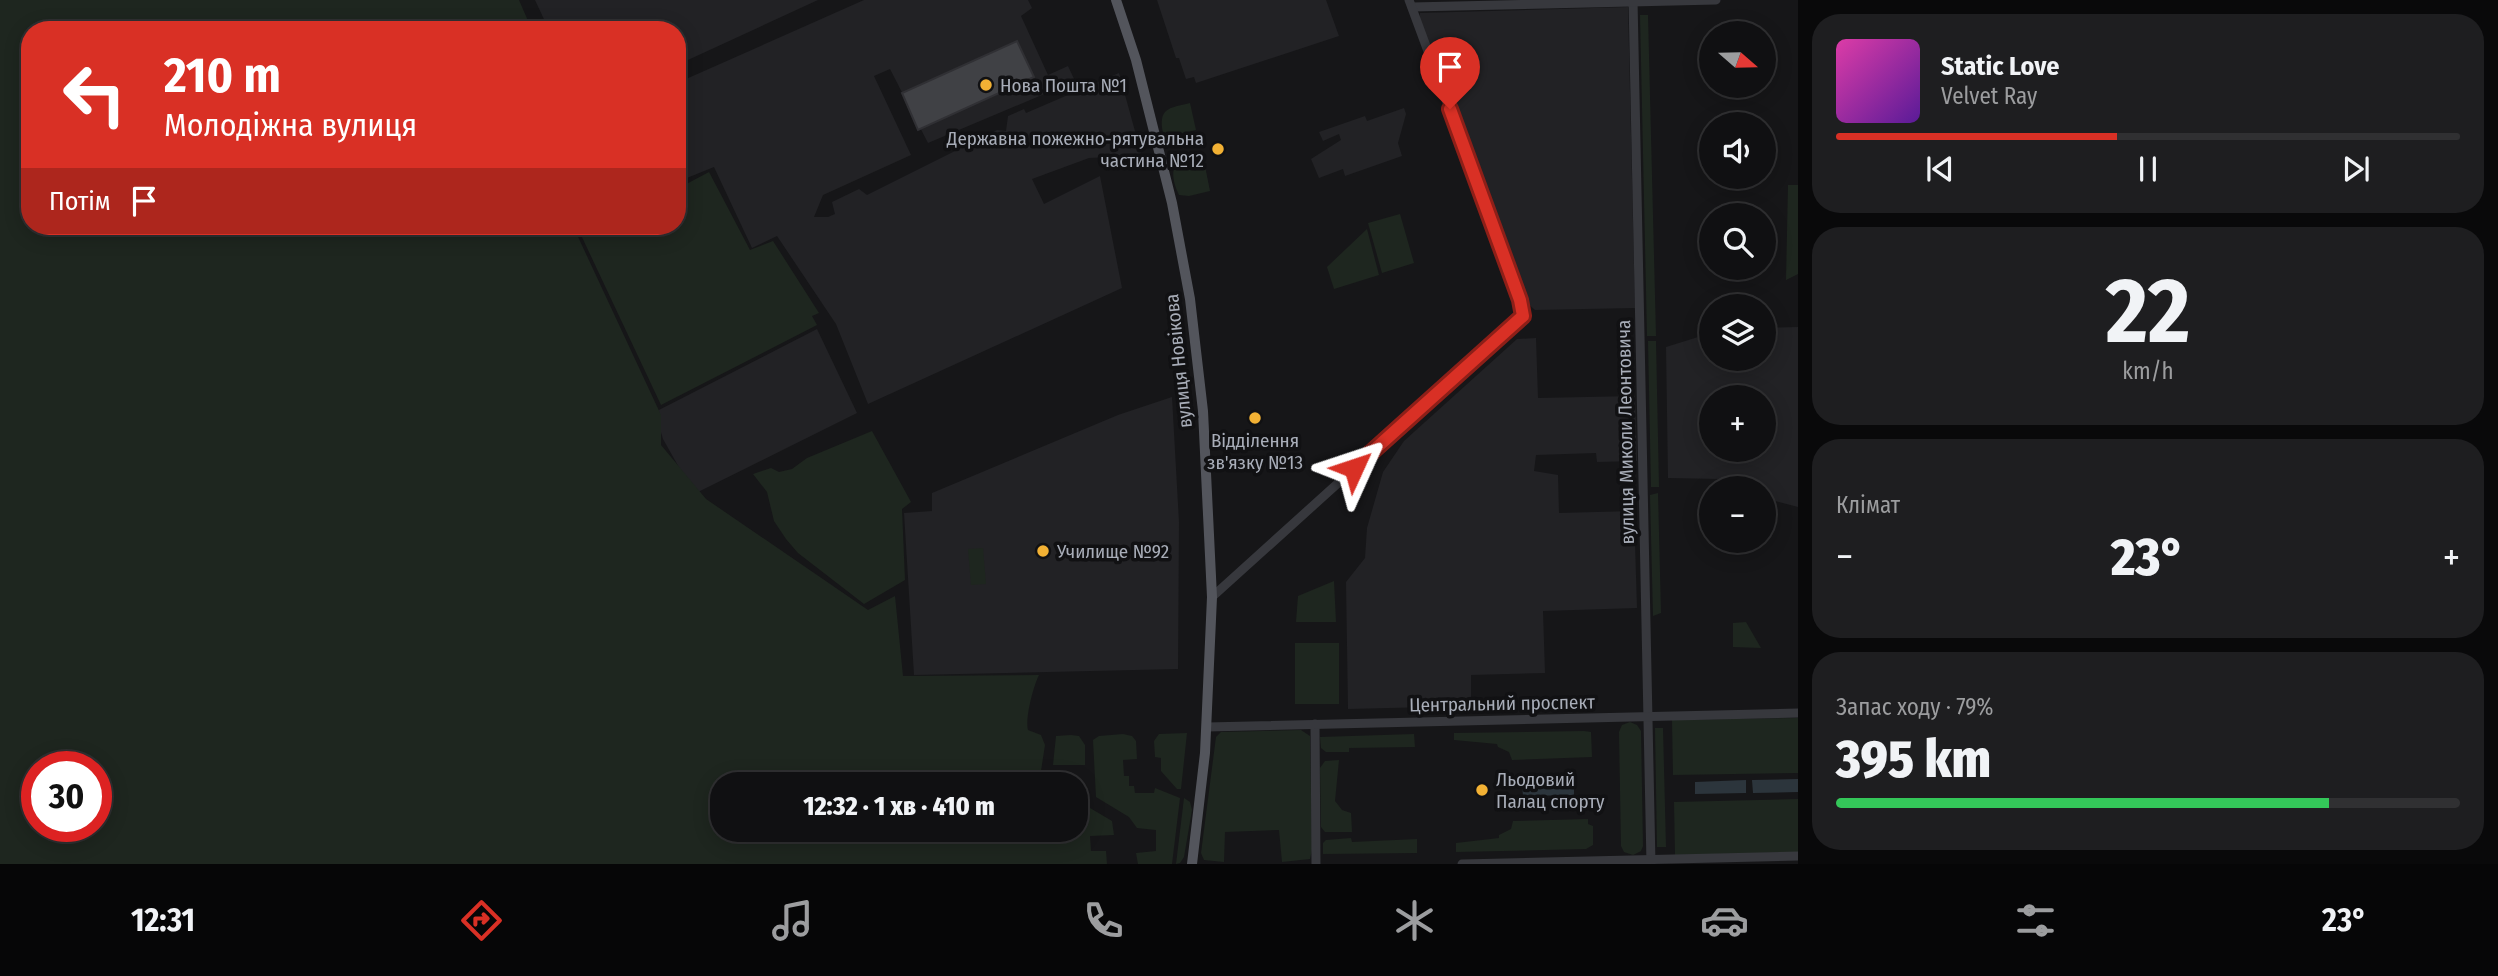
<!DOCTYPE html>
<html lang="uk">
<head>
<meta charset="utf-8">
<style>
  :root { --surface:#101012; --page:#1e1e20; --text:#f1f3f6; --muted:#9c9d9f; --line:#303032; --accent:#d93025 }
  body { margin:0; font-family:"Fira Sans Condensed",sans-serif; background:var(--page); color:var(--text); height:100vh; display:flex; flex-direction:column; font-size:26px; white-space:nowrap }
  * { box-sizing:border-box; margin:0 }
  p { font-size:23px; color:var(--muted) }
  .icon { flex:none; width:38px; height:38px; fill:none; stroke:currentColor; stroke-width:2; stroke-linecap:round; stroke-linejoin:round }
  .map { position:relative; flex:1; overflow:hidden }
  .panel { display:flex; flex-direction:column; gap:14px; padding:14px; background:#09090a; width:700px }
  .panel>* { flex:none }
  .hud { position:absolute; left:21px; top:21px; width:665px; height:214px; border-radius:28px; box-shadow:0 4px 18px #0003,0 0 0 2px var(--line); background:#d93025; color:#fff; overflow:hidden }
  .needle { width:46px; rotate:110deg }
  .controls { position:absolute; left:1699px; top:21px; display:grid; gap:14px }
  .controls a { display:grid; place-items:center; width:77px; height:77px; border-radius:50%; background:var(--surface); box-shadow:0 4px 18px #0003,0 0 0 2px var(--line); font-size:35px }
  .speed { position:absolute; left:21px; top:751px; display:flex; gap:14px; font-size:35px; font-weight:700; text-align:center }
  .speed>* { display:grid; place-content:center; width:91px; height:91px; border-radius:50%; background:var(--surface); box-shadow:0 4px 18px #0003,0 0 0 2px var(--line); line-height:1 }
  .speed .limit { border:10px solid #d22; background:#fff; color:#111 }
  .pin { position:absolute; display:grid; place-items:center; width:60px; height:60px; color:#fff; margin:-72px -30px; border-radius:50% 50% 50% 0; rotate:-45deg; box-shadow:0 0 7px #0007 }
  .pin .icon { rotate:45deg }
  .me { position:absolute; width:77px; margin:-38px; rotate:48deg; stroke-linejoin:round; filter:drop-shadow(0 0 5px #0008) }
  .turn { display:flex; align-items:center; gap:24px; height:147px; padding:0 28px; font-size:32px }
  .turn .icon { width:91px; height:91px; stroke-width:2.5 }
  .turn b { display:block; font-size:49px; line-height:60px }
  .then { display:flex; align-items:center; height:66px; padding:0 28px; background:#0003; gap:14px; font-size:26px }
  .big { font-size:52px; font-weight:800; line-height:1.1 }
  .panel .tile { flex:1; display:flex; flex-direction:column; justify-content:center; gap:10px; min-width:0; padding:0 24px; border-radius:28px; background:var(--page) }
  .panel .dial { align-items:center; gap:0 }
  .dial b { font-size:91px; line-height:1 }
  .song { display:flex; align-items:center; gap:21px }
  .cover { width:84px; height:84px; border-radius:10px; background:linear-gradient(135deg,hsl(320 70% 55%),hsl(270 70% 35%)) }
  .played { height:7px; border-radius:4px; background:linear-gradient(90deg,var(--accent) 45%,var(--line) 45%) }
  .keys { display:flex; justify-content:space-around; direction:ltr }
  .heat { display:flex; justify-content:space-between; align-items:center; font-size:38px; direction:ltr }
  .charge { height:10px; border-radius:5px; background:linear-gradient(90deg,#34c759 79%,var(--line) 0) }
  .trip { position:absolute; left:710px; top:772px; width:378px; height:70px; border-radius:28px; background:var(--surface); box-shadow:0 4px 18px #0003,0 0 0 2px var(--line); font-weight:800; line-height:70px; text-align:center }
  .tabs { display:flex; height:112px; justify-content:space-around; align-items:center; background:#060607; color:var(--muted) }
  .tabs .icon { width:49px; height:49px }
  .tabs .current { color:var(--accent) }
  .tabs b { font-size:32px; color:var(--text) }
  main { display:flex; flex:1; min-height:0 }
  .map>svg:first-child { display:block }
</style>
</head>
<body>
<main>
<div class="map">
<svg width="1798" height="864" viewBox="0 0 1798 864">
  <rect width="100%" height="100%" fill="#161618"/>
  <!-- built -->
  <g fill="#222225" fill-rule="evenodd">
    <path d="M 535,0 L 818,0 L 677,65 L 677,30 L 549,30 Z"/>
    <path d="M 864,0 L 1028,0 L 1032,8 L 1021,16 L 1048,75 L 1068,66 L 1075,81 L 928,143 L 890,69 L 874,76 L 911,155 L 823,195 L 814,217 L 828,217 L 835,214 L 832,202 L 859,189 L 867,195 L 997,130 L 1006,131 L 1008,116 L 1024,109 L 1026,113 L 1119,73 L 1141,153 L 1120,160 L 1109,157 L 1089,158 L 1032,179 L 1044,204 L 1100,176 L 1122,288 L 868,404 L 836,324 L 777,236 L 752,248 L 714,167 L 677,182 L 677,83 Z"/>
    <path d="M 1157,0 L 1326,0 L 1339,36 L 1196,83 L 1194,77 L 1186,79 L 1179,58 L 1176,58 Z"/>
    <path d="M 1628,7 L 1635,308 L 1535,310 L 1527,303 L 1419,24 L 1420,13 Z"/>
    <path d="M 1404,108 L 1406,114 L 1398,143 L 1402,156 L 1345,176 L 1343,169 L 1319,178 L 1311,159 L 1341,140 L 1339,134 L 1323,141 L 1319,132 L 1365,116 L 1367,121 Z"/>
    <path d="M 1798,327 L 1798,507 L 1764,498 L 1764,488 L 1741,488 L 1720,479 L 1668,478 L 1666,347 L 1711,333 L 1712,359 L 1764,359 L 1764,328 ZM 1712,397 L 1764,397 L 1764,450 L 1712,450 Z"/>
    <path d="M 817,329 L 857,413 L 694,494 L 663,439 L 655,412 Z"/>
    <path d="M 1536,338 L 1538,398 L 1635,396 L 1637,461 L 1597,462 L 1596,453 L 1536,455 L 1534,471 L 1558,475 L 1559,513 L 1634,511 L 1637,608 L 1543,611 L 1545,673 L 1471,675 L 1471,706 L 1348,709 L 1346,582 L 1365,558 L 1367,528 L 1383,472 L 1404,441 L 1517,339 Z"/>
    <path d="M 1172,397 L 1179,522 L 1178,669 L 914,675 L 904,513 L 932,511 L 932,493 L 1118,415 Z"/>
  </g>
  <!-- green -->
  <g fill="#1e261f" fill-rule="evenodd">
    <path d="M 0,0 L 519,0 L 532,30 L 30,30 L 30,226 L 573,226 L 661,415 L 661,445 L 706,499 L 868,610 L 895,596 L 903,676 L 1039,675 C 1033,687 1025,719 1028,730 L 1041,735 L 1045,745 L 1039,784 L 723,784 L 723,830 L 1076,830 L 1076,800 L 1084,800 L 1085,805 L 1112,821 L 1114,835 L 1090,836 L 1091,851 L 1106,851 L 1107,864 L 0,864 ZM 37,766 L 96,766 L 96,826 L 37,826 Z"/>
    <path d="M 1640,15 L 1648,15 L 1656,336 L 1647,336 Z"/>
    <path d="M 1190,103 L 1196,130 L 1175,135 L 1163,133 C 1158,108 1169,108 1190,103 Z"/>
    <path d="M 1203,156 L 1210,191 L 1189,196 L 1179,195 C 1174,185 1170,171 1177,162 Z"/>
    <path d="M 709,172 L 750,250 L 773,241 L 819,313 L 812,316 L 817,325 L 661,405 L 581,235 L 598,226 L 677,226 L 677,189 Z"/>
    <path d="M 1788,185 L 1798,185 L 1798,274 L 1786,280 Z"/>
    <path d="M 1400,214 L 1414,263 L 1382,273 L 1368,223 Z"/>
    <path d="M 1367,229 L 1379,275 L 1334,289 L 1327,267 Z"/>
    <path d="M 1648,341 L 1656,341 L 1659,487 L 1651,487 Z"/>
    <path d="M 872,431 L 911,502 L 902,509 L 905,580 L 864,604 L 798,553 L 786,539 L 774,521 L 767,492 L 753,474 L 771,468 L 779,472 L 792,469 L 807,458 Z"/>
    <path d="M 1658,493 L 1661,613 L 1653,616 L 1650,495 Z"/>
    <path d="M 983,548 L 986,584 L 971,585 L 968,549 Z"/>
    <path d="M 1334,581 L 1336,622 L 1296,622 L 1298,596 Z"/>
    <path d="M 1746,622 L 1761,648 L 1733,647 L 1733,623 Z"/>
    <rect x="1295" y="643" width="44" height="61"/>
    <path d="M 1798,718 L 1798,773 L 1673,775 L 1672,720 Z"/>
    <path d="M 1630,722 L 1637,725 L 1641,731 L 1643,846 L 1641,851 L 1633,855 L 1624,852 L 1621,846 L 1619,732 L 1622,725 Z"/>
    <path d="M 1655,728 L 1663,728 L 1666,847 L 1657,847 Z"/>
    <path d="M 1301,730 L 1310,736 L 1312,850 L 1310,859 L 1282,862 L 1279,830 L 1225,832 L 1224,862 L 1204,860 L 1201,853 L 1216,737 L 1221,732 Z"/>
    <path d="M 1584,731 L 1591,732 L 1592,757 L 1512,760 L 1509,752 L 1498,747 L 1497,744 L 1454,740 L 1454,733 Z"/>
    <path d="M 1187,733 L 1181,789 L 1177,789 L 1161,771 L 1161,758 L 1155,757 L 1154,741 L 1159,734 Z"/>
    <path d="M 1123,734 L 1132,736 L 1136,741 L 1137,759 L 1123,760 L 1124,776 L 1129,776 L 1129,786 L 1134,786 L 1135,793 L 1154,793 L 1155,788 L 1180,798 L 1172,864 L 1138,864 L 1136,853 L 1156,851 L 1156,830 L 1137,828 L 1129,817 L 1096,797 L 1093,740 L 1099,736 Z"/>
    <path d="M 1414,734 L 1415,747 L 1349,748 L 1349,752 L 1326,752 L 1321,748 L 1320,737 Z"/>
    <path d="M 1071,735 L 1079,736 L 1085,745 L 1085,765 L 1053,765 L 1056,736 Z"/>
    <path d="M 1339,760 L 1335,801 L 1342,810 L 1351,813 L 1352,832 L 1325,832 L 1321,827 L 1320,768 L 1325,761 Z"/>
    <path d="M 1184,798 L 1190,802 L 1192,810 L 1184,857 L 1180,863 L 1176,864 Z"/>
    <path d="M 1798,799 L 1798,852 L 1675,855 L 1674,802 Z"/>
    <path d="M 1588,819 L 1588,824 L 1593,826 L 1593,845 L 1586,849 L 1456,852 L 1456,843 L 1499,838 L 1499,835 L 1511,829 L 1513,821 Z"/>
    <path d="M 1351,838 L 1352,842 L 1417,839 L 1417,853 L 1323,854 L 1323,843 L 1326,840 Z"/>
  </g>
  <!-- water -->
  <g fill="#2c353c">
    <path d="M 1798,779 L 1798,792 L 1753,793 L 1752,780 Z"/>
    <path d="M 1746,780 L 1746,793 L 1695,794 L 1695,782 Z"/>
    <path d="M 1574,783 L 1574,795 L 1523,796 L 1522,784 Z"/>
  </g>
  <!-- building -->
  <path fill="#404145" stroke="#303034" stroke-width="2" d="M 1017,41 L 1034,77 L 918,130 L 902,93 Z"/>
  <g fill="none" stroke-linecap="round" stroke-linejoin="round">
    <!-- minor -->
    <g stroke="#37383d" stroke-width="9">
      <path d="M 1633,0 L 1651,864"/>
      <path d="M 1412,7 L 1716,0"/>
      <path d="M 1212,597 L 1523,316 L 1520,300 L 1409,0"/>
      <path d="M 1315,724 L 1316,864"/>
      <path d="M 1207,727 L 1798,713"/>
      <path d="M 1462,864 L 1798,856"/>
    </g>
    <!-- major -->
    <path stroke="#53555c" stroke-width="10" d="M 1116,0 L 1136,60 L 1172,203 L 1190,299 L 1203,411 L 1212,597 L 1205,753 L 1192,864"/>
  </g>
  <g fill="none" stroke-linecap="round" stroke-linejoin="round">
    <!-- route casing -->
    <g stroke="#8d1f18" stroke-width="18">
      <path id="route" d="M 1354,468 L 1523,316 L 1520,300 L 1450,109"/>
    </g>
    <!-- route -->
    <use href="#route" stroke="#d93025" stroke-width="12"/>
  </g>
  <!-- markers -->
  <g fill="#f2b134" stroke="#111113" stroke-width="2.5">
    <circle cx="986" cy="85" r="7"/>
    <circle cx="1218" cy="149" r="7"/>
    <circle cx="1255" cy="418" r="7"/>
    <circle cx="1043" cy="551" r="7"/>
    <circle cx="1482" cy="790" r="7"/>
  </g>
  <g text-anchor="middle" stroke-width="7" stroke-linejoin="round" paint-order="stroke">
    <!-- poi labels -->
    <g font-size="19" fill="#a8adb8" stroke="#111113" text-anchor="start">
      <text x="1000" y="92">Нова Пошта №1</text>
      <text x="1204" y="145" text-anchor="end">Державна пожежно-рятувальна<tspan x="1204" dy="22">частина №12</tspan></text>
      <text x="1255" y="447" text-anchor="middle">Відділення<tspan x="1255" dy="22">зв'язку №13</tspan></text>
      <text x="1057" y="558">Училище №92</text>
      <text x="1496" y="786">Льодовий<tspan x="1496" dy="22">Палац спорту</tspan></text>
    </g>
    <!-- street labels -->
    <g font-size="19" fill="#a8adb8" stroke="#111113">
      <text transform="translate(1178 361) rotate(-96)" y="7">вулиця Новікова</text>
      <text transform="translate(1625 432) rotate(-91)" y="7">вулиця Миколи Леонтовича</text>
      <text transform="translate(1502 703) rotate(-1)" y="7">Центральний проспект</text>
    </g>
  </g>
</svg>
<div class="controls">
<a><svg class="needle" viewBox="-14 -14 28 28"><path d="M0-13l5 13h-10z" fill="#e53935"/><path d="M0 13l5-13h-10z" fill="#9c9d9f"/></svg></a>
<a><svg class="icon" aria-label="sound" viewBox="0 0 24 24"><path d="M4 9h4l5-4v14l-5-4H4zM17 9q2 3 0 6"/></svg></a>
<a><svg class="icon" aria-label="search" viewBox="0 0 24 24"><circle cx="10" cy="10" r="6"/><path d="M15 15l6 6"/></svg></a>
<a><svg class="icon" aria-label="layers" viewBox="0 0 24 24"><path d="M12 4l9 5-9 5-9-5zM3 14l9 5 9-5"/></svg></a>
<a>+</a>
<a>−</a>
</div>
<div class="speed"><div class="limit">30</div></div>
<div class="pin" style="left:1450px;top:109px;background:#d93025"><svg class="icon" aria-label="arrive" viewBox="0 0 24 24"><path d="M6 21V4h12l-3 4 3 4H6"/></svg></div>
<svg class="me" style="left:1354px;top:468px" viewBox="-20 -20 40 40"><path d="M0-17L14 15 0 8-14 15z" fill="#d93025" stroke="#fff" stroke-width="4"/></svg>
<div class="trip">12:32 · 1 хв · 410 m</div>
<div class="hud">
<div class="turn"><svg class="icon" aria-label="left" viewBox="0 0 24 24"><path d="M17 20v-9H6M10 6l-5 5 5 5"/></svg><div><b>210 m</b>Молодіжна вулиця</div></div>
<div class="then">Потім<svg class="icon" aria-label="arrive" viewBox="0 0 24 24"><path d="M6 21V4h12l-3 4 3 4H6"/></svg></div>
</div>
</div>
<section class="panel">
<div class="tile">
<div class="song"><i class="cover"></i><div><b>Static Love</b><p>Velvet Ray</p></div></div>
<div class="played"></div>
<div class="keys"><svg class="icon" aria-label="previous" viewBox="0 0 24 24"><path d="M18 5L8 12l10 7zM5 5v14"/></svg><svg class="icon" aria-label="pause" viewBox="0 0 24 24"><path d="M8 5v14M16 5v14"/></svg><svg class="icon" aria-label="next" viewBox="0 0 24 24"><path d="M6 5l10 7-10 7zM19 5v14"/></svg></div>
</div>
<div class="tile dial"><b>22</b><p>km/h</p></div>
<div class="tile"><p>Клімат</p>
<div class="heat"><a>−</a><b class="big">23°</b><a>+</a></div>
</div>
<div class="tile"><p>Запас ходу · 79%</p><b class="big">395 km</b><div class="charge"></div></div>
</section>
</main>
<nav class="tabs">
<b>12:31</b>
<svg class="icon current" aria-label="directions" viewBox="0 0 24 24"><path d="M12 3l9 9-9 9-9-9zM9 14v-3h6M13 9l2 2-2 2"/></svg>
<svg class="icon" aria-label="music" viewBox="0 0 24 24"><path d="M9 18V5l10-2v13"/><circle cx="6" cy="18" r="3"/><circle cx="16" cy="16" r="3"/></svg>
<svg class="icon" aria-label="phone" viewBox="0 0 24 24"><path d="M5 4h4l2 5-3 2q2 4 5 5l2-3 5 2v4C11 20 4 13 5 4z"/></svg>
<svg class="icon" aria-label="climate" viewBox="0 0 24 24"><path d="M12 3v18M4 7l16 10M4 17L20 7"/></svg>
<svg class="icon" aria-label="car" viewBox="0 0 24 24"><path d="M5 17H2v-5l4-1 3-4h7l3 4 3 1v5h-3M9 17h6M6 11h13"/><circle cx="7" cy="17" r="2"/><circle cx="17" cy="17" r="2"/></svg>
<svg class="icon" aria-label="filters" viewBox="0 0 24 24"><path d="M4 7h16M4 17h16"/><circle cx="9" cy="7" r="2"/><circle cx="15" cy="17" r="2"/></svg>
<b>23°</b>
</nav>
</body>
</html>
